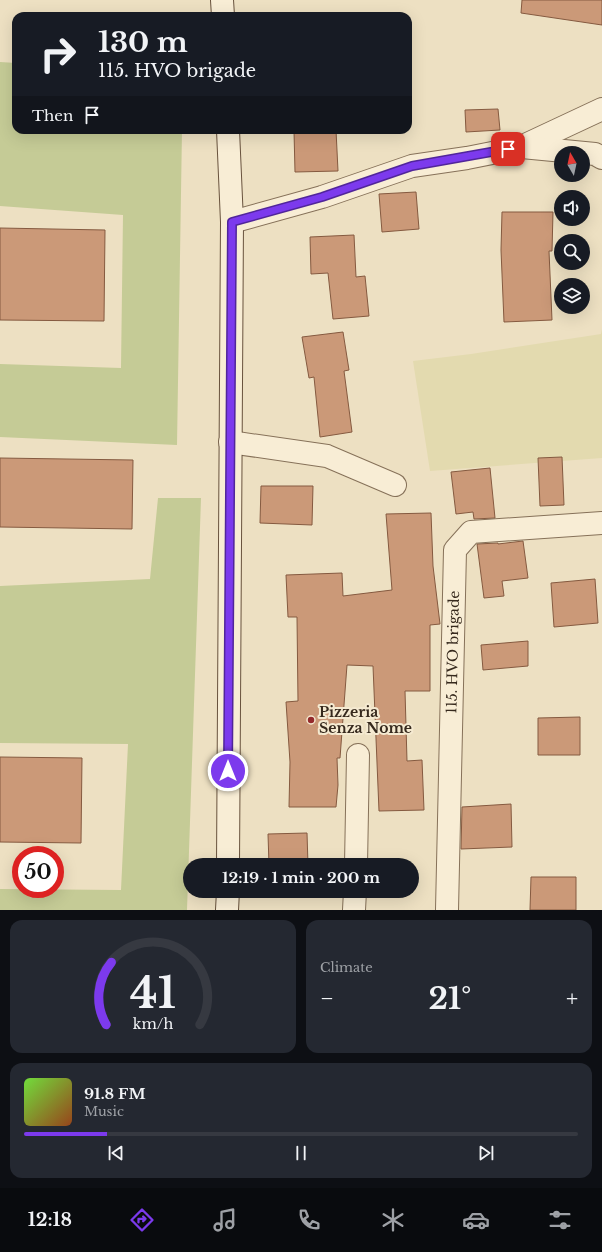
<!DOCTYPE html>
<html lang="en">
<head>
<meta charset="utf-8">
<style>
  :root { --surface:#171b24; --page:#242831; --text:#f1f3f6; --muted:#9ea1a6; --line:#363941; --accent:#7c3aed }
  body { margin:0; font-family:"Libre Baskerville",serif; background:var(--page); color:var(--text); height:100vh; display:flex; flex-direction:column; font-size:15px; white-space:nowrap }
  * { box-sizing:border-box; margin:0 }
  p { font-size:13px; color:var(--muted) }
  .icon { flex:none; width:22px; height:22px; fill:none; stroke:currentColor; stroke-width:2; stroke-linecap:round; stroke-linejoin:round }
  .map { position:relative; height:910px; overflow:hidden }
  .drawer { display:flex; flex-direction:column; gap:10px; padding:10px; background:#0d0f14; flex:1 }
  .drawer>* { flex:none }
  .guide { position:absolute; left:12px; top:12px; width:400px; height:122px; border-radius:12px; box-shadow:0 4px 16px #0002; background:#171b24; color:var(--text); overflow:hidden }
  .needle { width:26px; rotate:351deg }
  .tools { position:absolute; left:554px; top:146px; display:grid; gap:8px }
  .tools a { display:grid; place-items:center; width:36px; height:36px; border-radius:50%; background:var(--surface); box-shadow:0 4px 16px #0002; font-size:20px }
  .speed { position:absolute; left:12px; top:846px; display:flex; gap:8px; font-size:20px; font-weight:700; text-align:center }
  .speed>* { display:grid; place-content:center; width:52px; height:52px; border-radius:50%; background:var(--surface); box-shadow:0 4px 16px #0002; line-height:1 }
  .speed .limit { border:6px solid #d22; background:#fff; color:#111 }
  .pin { position:absolute; display:grid; place-items:center; width:34px; height:34px; color:#fff; margin:-17px; border-radius:8px; box-shadow:0 2px 6px #0006 }
  .me { position:absolute; width:44px; margin:-22px; rotate:0deg; stroke-linejoin:round; filter:drop-shadow(0 0 3px #0008) }
  .turn { display:flex; align-items:center; gap:14px; height:84px; padding:0 20px; font-size:18px }
  .turn .icon { width:52px; height:52px; stroke-width:2.5 }
  .turn b { display:block; font-size:28px; line-height:34px }
  .then { display:flex; align-items:center; height:38px; padding:0 20px; background:#0003; gap:8px; font-size:15px }
  .big { font-size:30px; font-weight:700; line-height:1.1 }
  .drawer .card { flex:1; display:flex; flex-direction:column; justify-content:center; gap:6px; min-width:0; padding:0 14px; border-radius:12px; background:var(--page) }
  .drawer .dial { align-items:center; gap:0 }
  .dial svg { height:104px; overflow:visible; fill:none; stroke:var(--line); stroke-width:7; stroke-linecap:round; text-anchor:middle }
  .dial text { fill:var(--text); stroke:none }
  .song { display:flex; align-items:center; gap:12px }
  .cover { width:48px; height:48px; border-radius:6px; background:linear-gradient(135deg,hsl(100 70% 55%),hsl(20 70% 35%)) }
  .played { height:4px; border-radius:2px; background:linear-gradient(90deg,var(--accent) 15%,var(--line) 15%) }
  .keys { display:flex; justify-content:space-around; direction:ltr }
  .heat { display:flex; justify-content:space-between; align-items:center; font-size:22px; direction:ltr }
  .drawer .tiles { flex:1; display:grid; gap:10px; grid-template-columns:1fr 1fr }
  .card:last-child { grid-column:span 2 }
  .trip { position:absolute; left:183px; top:858px; width:236px; height:40px; border-radius:20px; background:var(--surface); box-shadow:0 4px 16px #0002; font-weight:700; line-height:40px; text-align:center }
  .tabs { display:flex; height:64px; justify-content:space-around; align-items:center; background:#090b0e; color:var(--muted) }
  .tabs .icon { width:28px; height:28px }
  .tabs .on { color:var(--accent) }
  .tabs b { font-size:18px; color:var(--text) }
  .map>svg:first-child { display:block }
</style>
</head>
<body>
<div class="map">
<svg width="602" height="910" viewBox="0 0 602 910">
  <rect width="100%" height="100%" fill="#ede0c2"/>
  <!-- farmland -->
  <path fill="#e3daaf" d="M 602,329 L 602,458 L 430,471 L 413,361 L 471,354 L 601,334 Z"/>
  <!-- green -->
  <g fill="#c5cb96">
    <path d="M 0,62 L 16,63 L 16,130 L 182,130 L 177,445 L 0,437 L 0,364 L 121,368 L 123,215 L 0,206 Z"/>
    <path d="M 158,498 L 201,498 L 187,910 L 0,910 L 0,889 L 121,890 L 128,744 L 0,743 L 0,586 L 150,579 Z"/>
  </g>
  <!-- building -->
  <g fill="#cb9978" stroke="#855a40">
    <path d="M 522,0 L 602,0 L 602,25 L 521,13 Z"/>
    <path d="M 498,109 L 500,130 L 466,132 L 465,110 Z"/>
    <path d="M 336,130 L 338,171 L 295,172 L 294,131 Z"/>
    <path d="M 416,192 L 419,229 L 382,232 L 379,194 Z"/>
    <path d="M 502,212 L 553,212 L 552,251 L 549,251 L 552,320 L 504,322 L 501,250 Z"/>
    <path d="M 0,228 L 105,230 L 104,321 L 0,320 Z"/>
    <path d="M 354,235 L 356,277 L 365,276 L 369,316 L 333,319 L 328,273 L 311,274 L 310,237 Z"/>
    <path d="M 343,332 L 349,370 L 344,371 L 352,432 L 320,437 L 314,377 L 309,378 L 302,337 Z"/>
    <path d="M 562,457 L 564,505 L 540,506 L 538,458 Z"/>
    <path d="M 0,458 L 133,460 L 132,529 L 0,527 Z"/>
    <path d="M 490,468 L 495,518 L 474,519 L 473,512 L 456,514 L 451,472 Z"/>
    <path d="M 261,486 L 313,486 L 312,525 L 260,523 Z"/>
    <path d="M 431,513 L 433,566 L 440,624 L 430,625 L 430,691 L 405,691 L 407,761 L 422,760 L 424,810 L 379,811 L 373,666 L 347,665 L 340,758 L 337,758 L 338,785 L 336,807 L 289,807 L 290,762 L 286,702 L 298,701 L 297,617 L 288,617 L 286,575 L 342,573 L 343,596 L 392,590 L 386,514 Z"/>
    <path d="M 523,541 L 528,578 L 502,581 L 504,596 L 484,598 L 477,544 L 498,543 L 498,544 Z"/>
    <path d="M 595,579 L 598,623 L 554,627 L 551,583 Z"/>
    <path d="M 528,641 L 528,666 L 483,670 L 481,645 Z"/>
    <path d="M 580,717 L 580,755 L 538,755 L 538,718 Z"/>
    <path d="M 0,757 L 82,758 L 81,843 L 0,842 Z"/>
    <path d="M 511,804 L 512,847 L 461,849 L 462,807 Z"/>
    <path d="M 307,833 L 308,865 L 269,865 L 268,834 Z"/>
    <path d="M 531,877 L 576,877 L 576,910 L 530,910 Z"/>
  </g>
  <g fill="none" stroke-linecap="round" stroke-linejoin="round">
    <!-- street casing -->
    <g stroke="#867159" stroke-width="24">
      <g id="street">
        <path d="M 523,146 L 602,109"/>
        <path d="M 232,222 L 322,197 L 412,166 L 467,158 L 522,147 L 595,154 L 602,158"/>
        <path d="M 230,442 L 327,456 L 395,485"/>
        <path d="M 356,865 L 358,755"/>
        <path d="M 354,910 L 355,891"/>
        <path id="s1" d="M 447,910 L 455,550 L 471,532 L 602,523"/>
      </g>
    </g>
    <!-- secondary casing -->
    <g stroke="#68523d" stroke-width="24">
      <g id="secondary">
        <path d="M 222,0 L 223,16"/>
        <path d="M 228,865 L 232,222 L 228,130"/>
        <path d="M 227,910 L 228,891"/>
      </g>
    </g>
    <!-- street -->
    <use href="#street" stroke="#f8edd5" stroke-width="22"/>
    <!-- secondary -->
    <use href="#secondary" stroke="#f8edd5" stroke-width="22"/>
  </g>
  <g fill="none" stroke-linecap="round" stroke-linejoin="round">
    <!-- route casing -->
    <g stroke="#51269a" stroke-width="10">
      <path id="route" d="M 228,771 L 232,222 L 322,197 L 412,166 L 508,149"/>
    </g>
    <!-- route -->
    <use href="#route" stroke="#7c3aed" stroke-width="7"/>
  </g>
  <!-- markers -->
  <circle fill="#942a2c" stroke="#f5ead1" stroke-width="1.5" cx="311" cy="720" r="4"/>
  <g text-anchor="middle" stroke-width="4" stroke-linejoin="round" paint-order="stroke">
    <!-- street labels -->
    <g font-size="14" fill="#36291d" stroke="#f5ead1">
      <text dy="5" stroke="none"><textPath href="#s1" startOffset="258">115. HVO brigade</textPath></text>
    </g>
    <!-- poi labels -->
    <g font-size="14" font-weight="bold" fill="#36291d" stroke="#f5ead1" text-anchor="start">
      <text x="319" y="717">Pizzeria<tspan x="319" dy="16">Senza Nome</tspan></text>
    </g>
  </g>
</svg>
<div class="tools">
<a><svg class="needle" viewBox="-14 -14 28 28"><path d="M0-13l5 13h-10z" fill="#e53935"/><path d="M0 13l5-13h-10z" fill="#9ea1a6"/></svg></a>
<a><svg class="icon" aria-label="sound" viewBox="0 0 24 24"><path d="M4 9h4l5-4v14l-5-4H4zM17 9q2 3 0 6"/></svg></a>
<a><svg class="icon" aria-label="search" viewBox="0 0 24 24"><circle cx="10" cy="10" r="6"/><path d="M15 15l6 6"/></svg></a>
<a><svg class="icon" aria-label="layers" viewBox="0 0 24 24"><path d="M12 4l9 5-9 5-9-5zM3 14l9 5 9-5"/></svg></a>
</div>
<div class="speed"><div class="limit">50</div></div>
<div class="pin" style="left:508px;top:149px;background:#d93025"><svg class="icon" aria-label="arrive" viewBox="0 0 24 24"><path d="M6 21V4h12l-3 4 3 4H6"/></svg></div>
<svg class="me" style="left:228px;top:771px" viewBox="-20 -20 40 40"><circle r="17" fill="#7c3aed" stroke="#fff" stroke-width="3"/><path d="M0-11L8 9 0 5-8 9z" fill="#fff"/></svg>
<div class="trip">12:19 · 1 min · 200 m</div>
<div class="guide">
<div class="turn"><svg class="icon" aria-label="right" viewBox="0 0 24 24"><path d="M7 20v-9h11M14 6l5 5-5 5"/></svg><div><b>130 m</b>115. HVO brigade</div></div>
<div class="then">Then<svg class="icon" aria-label="arrive" viewBox="0 0 24 24"><path d="M6 21V4h12l-3 4 3 4H6"/></svg></div>
</div>
</div>
<section class="drawer">
<div class="tiles">
<div class="card dial"><svg viewBox="0 0 100 80">
<path d="M14 69A42 42 0 1 1 86 69"/>
<path d="M14 69A42 42 0 0 1 18 21" stroke="#7c3aed"/>
<text x="50" y="56" font-size="32" font-weight="700">41</text>
<text x="50" y="72" font-size="11">km/h</text>
</svg></div>
<div class="card"><p>Climate</p>
<div class="heat"><a>−</a><b class="big">21°</b><a>+</a></div>
</div>
<div class="card">
<div class="song"><i class="cover"></i><div><b>91.8 FM</b><p>Music</p></div></div>
<div class="played"></div>
<div class="keys"><svg class="icon" aria-label="previous" viewBox="0 0 24 24"><path d="M18 5L8 12l10 7zM5 5v14"/></svg><svg class="icon" aria-label="pause" viewBox="0 0 24 24"><path d="M8 5v14M16 5v14"/></svg><svg class="icon" aria-label="next" viewBox="0 0 24 24"><path d="M6 5l10 7-10 7zM19 5v14"/></svg></div>
</div>
</div>
</section>
<nav class="tabs">
<b>12:18</b>
<svg class="icon on" aria-label="directions" viewBox="0 0 24 24"><path d="M12 3l9 9-9 9-9-9zM9 14v-3h6M13 9l2 2-2 2"/></svg>
<svg class="icon" aria-label="music" viewBox="0 0 24 24"><path d="M9 18V5l10-2v13"/><circle cx="6" cy="18" r="3"/><circle cx="16" cy="16" r="3"/></svg>
<svg class="icon" aria-label="phone" viewBox="0 0 24 24"><path d="M5 4h4l2 5-3 2q2 4 5 5l2-3 5 2v4C11 20 4 13 5 4z"/></svg>
<svg class="icon" aria-label="climate" viewBox="0 0 24 24"><path d="M12 3v18M4 7l16 10M4 17L20 7"/></svg>
<svg class="icon" aria-label="car" viewBox="0 0 24 24"><path d="M5 17H2v-5l4-1 3-4h7l3 4 3 1v5h-3M9 17h6M6 11h13"/><circle cx="7" cy="17" r="2"/><circle cx="17" cy="17" r="2"/></svg>
<svg class="icon" aria-label="filters" viewBox="0 0 24 24"><path d="M4 7h16M4 17h16"/><circle cx="9" cy="7" r="2"/><circle cx="15" cy="17" r="2"/></svg>
</nav>
</body>
</html>
